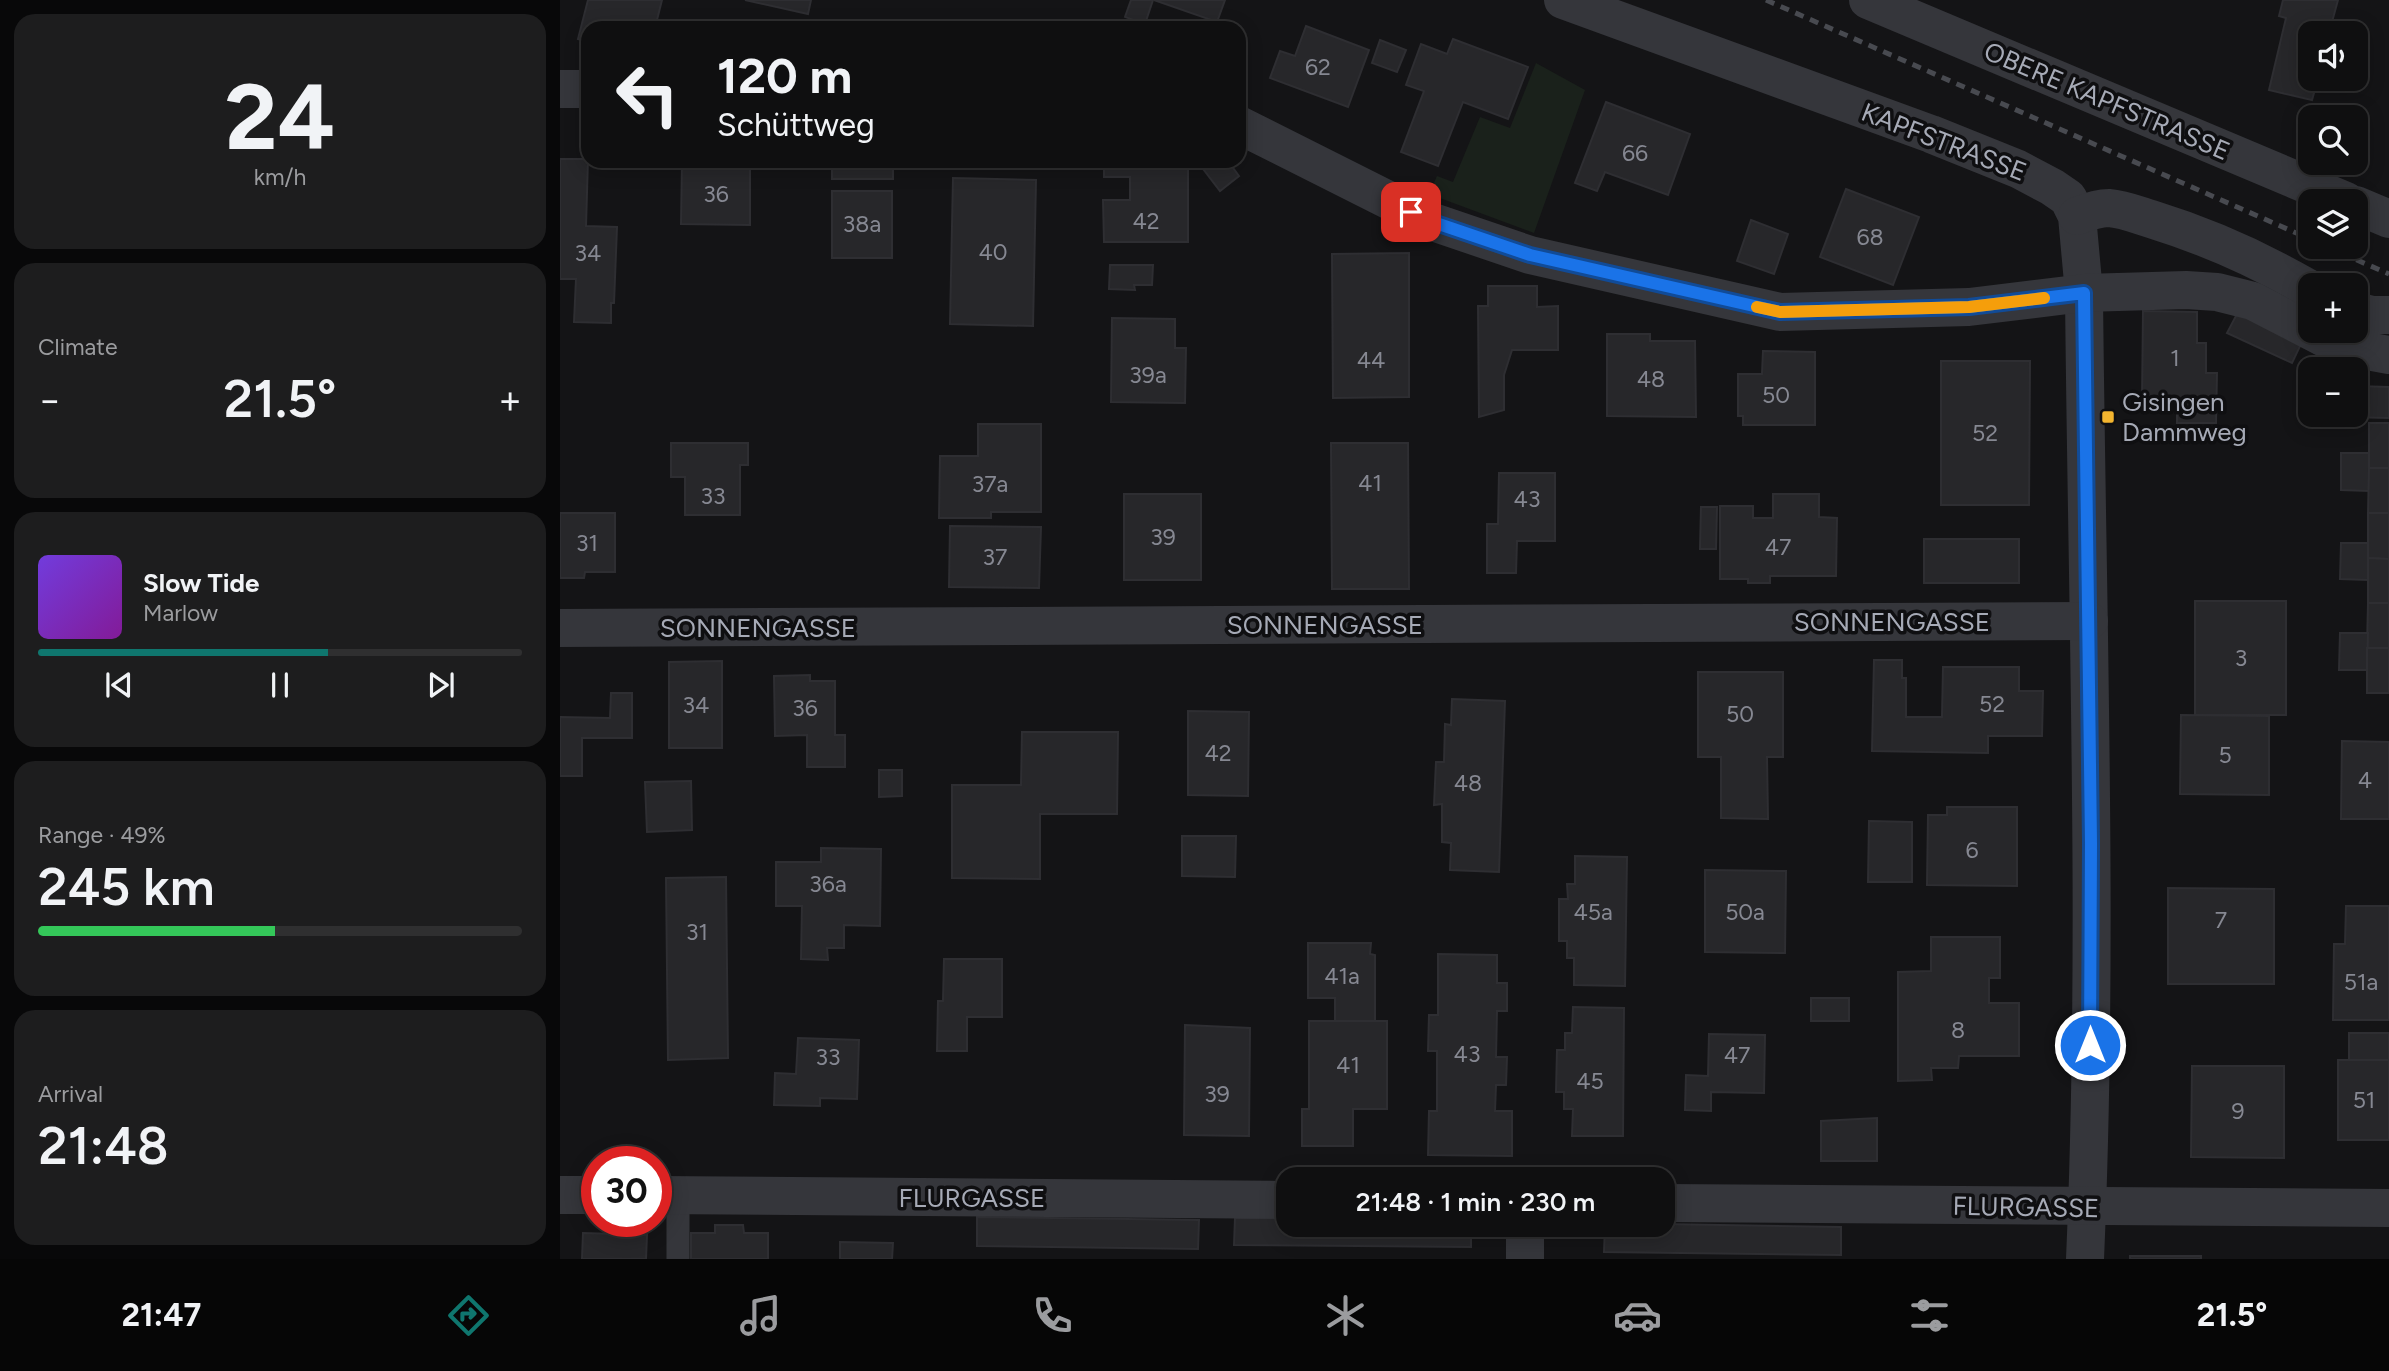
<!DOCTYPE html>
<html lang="en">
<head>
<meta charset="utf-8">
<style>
  :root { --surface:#0f0f10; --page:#1d1d1e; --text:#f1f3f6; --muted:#9b9c9f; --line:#2f2f30; --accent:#0f766e }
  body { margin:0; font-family:Figtree,sans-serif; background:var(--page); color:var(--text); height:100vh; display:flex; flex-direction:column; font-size:26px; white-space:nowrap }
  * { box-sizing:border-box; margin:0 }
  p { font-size:23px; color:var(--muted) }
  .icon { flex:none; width:38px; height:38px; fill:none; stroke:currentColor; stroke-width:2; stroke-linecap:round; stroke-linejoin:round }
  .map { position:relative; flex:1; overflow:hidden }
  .panel { display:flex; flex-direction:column; gap:14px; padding:14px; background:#080809; width:560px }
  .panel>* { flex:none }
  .hud { position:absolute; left:21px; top:21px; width:665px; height:147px; border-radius:21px; box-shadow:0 4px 18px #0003,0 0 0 2px var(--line); background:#0f0f10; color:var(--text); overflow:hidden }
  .tools { position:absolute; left:1738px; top:21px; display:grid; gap:14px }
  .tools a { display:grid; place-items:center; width:70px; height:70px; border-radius:14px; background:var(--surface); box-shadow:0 4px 18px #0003,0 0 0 2px var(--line); font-size:35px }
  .speed { position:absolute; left:21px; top:1146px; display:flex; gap:14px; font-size:35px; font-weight:700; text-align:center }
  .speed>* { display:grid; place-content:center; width:91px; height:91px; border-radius:50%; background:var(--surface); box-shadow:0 4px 18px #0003,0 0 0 2px var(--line); line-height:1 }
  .speed .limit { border:10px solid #d22; background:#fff; color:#111 }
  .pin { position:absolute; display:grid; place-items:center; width:60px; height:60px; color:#fff; margin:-30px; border-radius:14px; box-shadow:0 4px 10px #0006 }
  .me { position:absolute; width:77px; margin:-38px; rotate:0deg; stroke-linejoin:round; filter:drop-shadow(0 0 5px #0008) }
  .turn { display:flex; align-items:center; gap:24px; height:147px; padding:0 21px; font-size:32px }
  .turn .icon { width:91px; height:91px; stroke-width:2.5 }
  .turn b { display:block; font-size:49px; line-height:60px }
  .big { font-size:52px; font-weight:600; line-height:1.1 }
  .panel .widget { flex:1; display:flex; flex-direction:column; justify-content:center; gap:10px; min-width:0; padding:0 24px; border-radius:21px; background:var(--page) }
  .panel .dial { align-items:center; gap:0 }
  .dial b { font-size:91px; line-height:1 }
  .song { display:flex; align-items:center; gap:21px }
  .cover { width:84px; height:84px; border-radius:10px; background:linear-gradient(135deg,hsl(260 70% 55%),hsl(290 70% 35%)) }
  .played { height:7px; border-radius:4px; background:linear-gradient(90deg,var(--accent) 60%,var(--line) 60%) }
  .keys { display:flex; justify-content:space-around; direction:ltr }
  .heat { display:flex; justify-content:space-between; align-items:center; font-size:38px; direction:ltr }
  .charge { height:10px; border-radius:5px; background:linear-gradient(90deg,#34c759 49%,var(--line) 0) }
  .trip { position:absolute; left:716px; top:1167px; width:399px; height:70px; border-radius:21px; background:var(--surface); box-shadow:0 4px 18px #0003,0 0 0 2px var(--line); font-weight:600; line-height:70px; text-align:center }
  .tab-bar { display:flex; height:112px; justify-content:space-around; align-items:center; background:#060606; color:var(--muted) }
  .tab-bar .icon { width:49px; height:49px }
  .tab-bar .on { color:var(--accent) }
  .tab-bar b { font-size:32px; color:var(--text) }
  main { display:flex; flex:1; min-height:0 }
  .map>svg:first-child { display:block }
</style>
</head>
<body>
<main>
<section class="panel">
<div class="widget dial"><b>24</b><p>km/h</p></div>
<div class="widget"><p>Climate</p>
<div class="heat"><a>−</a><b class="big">21.5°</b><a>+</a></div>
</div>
<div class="widget">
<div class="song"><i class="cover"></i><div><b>Slow Tide</b><p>Marlow</p></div></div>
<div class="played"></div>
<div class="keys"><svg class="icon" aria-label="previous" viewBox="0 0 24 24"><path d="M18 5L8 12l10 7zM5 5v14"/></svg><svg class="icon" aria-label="pause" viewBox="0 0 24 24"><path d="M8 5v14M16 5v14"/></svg><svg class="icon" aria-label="next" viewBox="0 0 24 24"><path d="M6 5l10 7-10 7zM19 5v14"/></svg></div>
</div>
<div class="widget"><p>Range · 49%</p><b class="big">245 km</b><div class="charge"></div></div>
<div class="widget"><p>Arrival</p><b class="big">21:48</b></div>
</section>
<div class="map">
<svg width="1829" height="1259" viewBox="0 0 1829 1259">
  <rect width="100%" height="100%" fill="#141416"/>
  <!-- green -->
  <path fill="#1a211b" d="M 976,63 L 1025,90 L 974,233 L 869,194 L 877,176 L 893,182 L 920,117 L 950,128 Z"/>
  <!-- building -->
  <g fill="#27272a" stroke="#2e2e32" stroke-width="2">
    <path d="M 28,0 L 102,0 L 95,28 L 28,28 L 28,42 L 18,39 Z"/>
    <path d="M 185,0 L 251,0 L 248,14 Z"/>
    <path d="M 571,0 L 593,0 L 585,24 L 565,17 Z"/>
    <path d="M 594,0 L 665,0 L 657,22 Z"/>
    <path d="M 1723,0 L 1778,0 L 1769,33 L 1750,33 L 1750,79 L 1758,79 L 1752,100 L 1709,90 L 1726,18 L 1719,16 Z"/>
    <path d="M 746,26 L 809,50 L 788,107 L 710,78 L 720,51 L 735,56 Z"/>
    <path d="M 893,39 L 968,67 L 948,119 L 903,102 L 878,166 L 841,152 L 864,91 L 846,85 L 861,44 L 887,54 Z"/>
    <path d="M 820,40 L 846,50 L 837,72 L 812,63 Z"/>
    <path d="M 1046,102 L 1130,134 L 1108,195 L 1045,172 L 1037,191 L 1015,183 Z"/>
    <path d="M 0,159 L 28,159 L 26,226 L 57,227 L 54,303 L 51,303 L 51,323 L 14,322 L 16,279 L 0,279 Z"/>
    <rect x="272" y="161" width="61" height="18"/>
    <path d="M 544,161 L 628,161 L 628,242 L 544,242 L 543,200 L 570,200 L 570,177 L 544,177 Z"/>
    <path d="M 637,161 L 668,161 L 679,176 L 660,191 Z"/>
    <path d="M 122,163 L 190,163 L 190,225 L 121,224 Z"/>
    <path d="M 393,178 L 476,180 L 473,326 L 390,324 Z"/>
    <path d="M 1286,189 L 1359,217 L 1333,285 L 1260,257 Z"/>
    <rect x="272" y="191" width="60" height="67"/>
    <path d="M 1191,220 L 1228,234 L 1214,274 L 1177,261 Z"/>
    <path d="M 849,253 L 849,397 L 773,398 L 772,254 Z"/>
    <path d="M 550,265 L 593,265 L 592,285 L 574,285 L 575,290 L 549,289 Z"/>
    <path d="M 928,286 L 977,286 L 977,307 L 998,306 L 998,350 L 952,350 L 944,375 L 944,410 L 919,417 L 918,306 L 928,306 Z"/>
    <path d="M 1583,311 L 1637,312 L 1637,343 L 1646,343 L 1646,373 L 1657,373 L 1656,423 L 1617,423 L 1617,402 L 1582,402 Z"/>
    <path d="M 1678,312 L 1742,342 L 1732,363 L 1667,333 Z"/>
    <path d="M 552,318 L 615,319 L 615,348 L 626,348 L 625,403 L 551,402 Z"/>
    <path d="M 1047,334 L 1090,334 L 1090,341 L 1135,341 L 1136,417 L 1047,416 Z"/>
    <path d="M 1203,351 L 1255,352 L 1255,425 L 1183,425 L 1183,416 L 1178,416 L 1178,374 L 1202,374 Z"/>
    <path d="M 1381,361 L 1470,361 L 1469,505 L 1381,505 Z"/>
    <path d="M 1796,386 L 1829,387 L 1829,418 L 1789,417 L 1789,415 L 1796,415 Z"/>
    <rect x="1809" y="423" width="20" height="45"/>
    <path d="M 418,424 L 481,424 L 481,512 L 431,512 L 431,518 L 379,518 L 380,456 L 418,456 Z"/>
    <path d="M 111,443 L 188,443 L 188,465 L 180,465 L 180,515 L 125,515 L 125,477 L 111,477 Z"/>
    <path d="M 771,443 L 848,443 L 849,589 L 772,589 Z"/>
    <path d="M 1781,453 L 1809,453 L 1809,491 L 1781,490 Z"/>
    <path d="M 1809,468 L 1829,468 L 1829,513 L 1808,513 Z"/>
    <path d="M 939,473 L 995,473 L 995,541 L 957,541 L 956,573 L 927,573 L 927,524 L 938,524 Z"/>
    <rect x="564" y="494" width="77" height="86"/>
    <path d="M 1213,494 L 1259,494 L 1259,517 L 1277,518 L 1276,576 L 1210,576 L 1210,583 L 1188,583 L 1188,579 L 1160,579 L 1160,506 L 1193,506 L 1193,518 L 1213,518 Z"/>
    <path d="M 1141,507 L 1157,507 L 1156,549 L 1140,549 Z"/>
    <path d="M 0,513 L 55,513 L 55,572 L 25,572 L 24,578 L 0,578 Z"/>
    <path d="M 1808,513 L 1829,513 L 1829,559 L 1808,558 Z"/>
    <path d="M 390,526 L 481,527 L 479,588 L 389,587 Z"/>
    <rect x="1364" y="539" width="95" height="44"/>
    <path d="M 1781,543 L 1808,543 L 1808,580 L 1780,579 Z"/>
    <path d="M 1808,558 L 1829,559 L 1829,603 L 1808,603 Z"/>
    <rect x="1635" y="601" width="91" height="114"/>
    <path d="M 1808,603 L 1829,603 L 1829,648 L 1807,648 Z"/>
    <path d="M 1780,633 L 1808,633 L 1807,670 L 1779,670 Z"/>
    <rect x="1807" y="648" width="22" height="45"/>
    <path d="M 1314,660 L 1342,660 L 1342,678 L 1346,678 L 1346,717 L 1382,717 L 1383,667 L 1459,667 L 1459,691 L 1483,691 L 1482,736 L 1428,736 L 1428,753 L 1312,751 Z"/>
    <path d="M 162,661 L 162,748 L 109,748 L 109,662 Z"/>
    <path d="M 1138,672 L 1223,672 L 1223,757 L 1207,757 L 1208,819 L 1161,818 L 1161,757 L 1138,757 Z"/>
    <path d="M 250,675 L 250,681 L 275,681 L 275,735 L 285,735 L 285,767 L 247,767 L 247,735 L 215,736 L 214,676 Z"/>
    <path d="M 51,693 L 72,693 L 72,738 L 22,738 L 22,776 L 0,776 L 0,717 L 50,718 Z"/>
    <path d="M 892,699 L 945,701 L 939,872 L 890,870 L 891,843 L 882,842 L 882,804 L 874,805 L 876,762 L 884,762 L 885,724 L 891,725 Z"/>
    <path d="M 628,711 L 689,712 L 688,796 L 628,795 Z"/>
    <path d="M 1621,715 L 1709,716 L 1709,795 L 1620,794 Z"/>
    <path d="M 462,732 L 558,732 L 557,814 L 480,814 L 480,879 L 392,878 L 392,785 L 461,785 Z"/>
    <path d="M 1782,741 L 1829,742 L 1829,819 L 1781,819 Z"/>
    <path d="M 319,770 L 342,770 L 342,796 L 319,797 Z"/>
    <path d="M 131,781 L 132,830 L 87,832 L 85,782 Z"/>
    <path d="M 1387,807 L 1457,807 L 1457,886 L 1367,885 L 1368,815 L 1387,815 Z"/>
    <path d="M 1309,821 L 1352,822 L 1352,882 L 1308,882 Z"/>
    <path d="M 622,836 L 676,836 L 675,877 L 622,876 Z"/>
    <path d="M 261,848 L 321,849 L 320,926 L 284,925 L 284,948 L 267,948 L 268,960 L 241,959 L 242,906 L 216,906 L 216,862 L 261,862 Z"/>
    <path d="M 1015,856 L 1067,857 L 1065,986 L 1014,985 L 1014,958 L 1007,958 L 1007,941 L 999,941 L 999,899 L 1008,899 L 1007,884 L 1015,884 Z"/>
    <path d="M 1145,870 L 1226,871 L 1225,953 L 1145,952 Z"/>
    <path d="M 166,877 L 168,1058 L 108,1060 L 106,878 Z"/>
    <path d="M 1608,888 L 1714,889 L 1714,984 L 1608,984 Z"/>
    <path d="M 1786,906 L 1829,906 L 1829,1020 L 1773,1020 L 1774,944 L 1785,944 Z"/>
    <path d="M 1371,937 L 1440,937 L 1440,978 L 1429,978 L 1429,1003 L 1459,1003 L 1459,1056 L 1399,1056 L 1398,1068 L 1371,1068 L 1372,1080 L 1338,1081 L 1338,972 L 1371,971 Z"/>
    <path d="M 748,943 L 811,943 L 810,954 L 815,955 L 815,1021 L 775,1021 L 775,998 L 748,998 Z"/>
    <path d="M 878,954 L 937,955 L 937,983 L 947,983 L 947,1011 L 937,1011 L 936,1057 L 947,1057 L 946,1085 L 936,1085 L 935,1111 L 952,1111 L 952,1156 L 868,1155 L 869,1111 L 877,1111 L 877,1051 L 868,1051 L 869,1015 L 878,1015 Z"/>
    <path d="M 384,959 L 442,959 L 442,1017 L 407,1017 L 407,1051 L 377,1051 L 378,1001 L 383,1001 Z"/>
    <rect x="1251" y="998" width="38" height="23"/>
    <path d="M 1013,1007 L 1064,1008 L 1063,1136 L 1012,1136 L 1013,1109 L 1004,1109 L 1004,1092 L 996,1092 L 997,1050 L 1005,1050 L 1005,1033 L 1012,1033 Z"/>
    <path d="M 749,1021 L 827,1021 L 827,1109 L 793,1109 L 793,1146 L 742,1146 L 742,1109 L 749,1109 Z"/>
    <path d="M 625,1025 L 690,1028 L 689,1136 L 624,1135 Z"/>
    <rect x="1789" y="1033" width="40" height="27"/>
    <path d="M 1149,1034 L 1205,1035 L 1204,1093 L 1151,1092 L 1151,1111 L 1125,1110 L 1126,1075 L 1148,1076 Z"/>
    <path d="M 238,1038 L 299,1040 L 297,1099 L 260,1098 L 260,1106 L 214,1105 L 215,1073 L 236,1074 Z"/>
    <rect x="1778" y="1060" width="51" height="80"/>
    <path d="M 1632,1066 L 1724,1066 L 1724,1158 L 1631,1157 Z"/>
    <path d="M 1317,1118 L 1317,1161 L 1261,1161 L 1261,1121 Z"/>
    <path d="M 417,1217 L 639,1220 L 638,1249 L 417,1246 Z"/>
    <path d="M 675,1218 L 728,1218 L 728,1225 L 911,1225 L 911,1247 L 674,1245 Z"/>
    <path d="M 1102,1224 L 1281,1227 L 1281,1255 L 1044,1252 L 1045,1225 Z"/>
    <path d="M 155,1225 L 183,1225 L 184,1233 L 208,1233 L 208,1259 L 131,1259 L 131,1233 L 155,1233 Z"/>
    <path d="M 23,1233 L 87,1235 L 86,1259 L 22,1259 Z"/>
    <path d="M 280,1242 L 333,1243 L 332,1259 L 280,1259 Z"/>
    <rect x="1570" y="1256" width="71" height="3"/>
  </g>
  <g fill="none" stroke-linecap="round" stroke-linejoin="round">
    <!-- lane -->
    <path stroke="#35363b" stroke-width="23" d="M 118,1259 L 118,1196"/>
    <!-- street -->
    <g stroke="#35363b" stroke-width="38">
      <path d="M 1003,0 L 1371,134 L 1458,169 L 1492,187 L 1508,198 L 1517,216 L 1524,293 C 1527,615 1539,937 1525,1259"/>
      <path d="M 1308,0 L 1786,201"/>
      <path d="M 0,89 L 28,89"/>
      <path d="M 679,125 L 870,221 L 970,255 L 1220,312 L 1409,307 L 1524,293 L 1626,290 L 1657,292 L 1693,301 L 1780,346 L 1829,355"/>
      <path d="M 1796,205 L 1829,219"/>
      <path d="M 1517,216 C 1527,212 1538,208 1549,208 C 1563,209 1578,215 1591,219 C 1646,236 1700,260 1750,289"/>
      <path d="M 1796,311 L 1812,315 L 1829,315"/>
      <path d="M 0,628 L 1529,621"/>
      <path d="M 0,1195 L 37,1195"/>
      <path d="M 96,1195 L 728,1200"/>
      <path d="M 1102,1203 L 1829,1208"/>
      <path d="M 965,1225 L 965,1259"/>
    </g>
    <!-- rail -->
    <g stroke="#484a50" stroke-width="5" stroke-dasharray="9 7" stroke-linecap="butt">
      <path d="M 1206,0 L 1750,239"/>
      <path d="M 1767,247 L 1829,274"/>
    </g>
  </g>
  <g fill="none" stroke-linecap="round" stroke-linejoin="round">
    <!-- route casing -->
    <g stroke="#114b97" stroke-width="18">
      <path id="route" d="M 851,212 L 870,221 L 970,255 L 1220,312 L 1409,307 L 1524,293 L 1531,843 L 1530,1045"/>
    </g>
    <!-- route -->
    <use href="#route" stroke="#1a73e8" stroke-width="12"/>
    <!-- slow -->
    <path stroke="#f59e0b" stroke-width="12" d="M 1197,307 L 1220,312 L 1409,307 L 1484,298"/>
  </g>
  <!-- markers -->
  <rect fill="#f3b52f" stroke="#0f0f11" stroke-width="2.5" x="1541" y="410" width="14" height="14" rx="3.5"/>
  <g text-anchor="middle" stroke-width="7" stroke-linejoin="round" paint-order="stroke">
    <!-- number labels -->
    <g font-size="23" fill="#868892">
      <text x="758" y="75">62</text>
      <text x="1075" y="161">66</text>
      <text x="156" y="202">36</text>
      <text x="586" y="229">42</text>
      <text x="302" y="232">38a</text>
      <text x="1310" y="245">68</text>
      <text x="433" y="260">40</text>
      <text x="28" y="261">34</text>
      <text x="1615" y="366">1</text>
      <text x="811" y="368">44</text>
      <text x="588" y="383">39a</text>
      <text x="1091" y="387">48</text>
      <text x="1216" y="403">50</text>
      <text x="1425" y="441">52</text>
      <text x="810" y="491">41</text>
      <text x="430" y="492">37a</text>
      <text x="153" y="504">33</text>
      <text x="967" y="507">43</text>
      <text x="603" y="545">39</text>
      <text x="27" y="551">31</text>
      <text x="1218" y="555">47</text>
      <text x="435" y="565">37</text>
      <text x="1681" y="666">3</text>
      <text x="1432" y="712">52</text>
      <text x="136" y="713">34</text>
      <text x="245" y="716">36</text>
      <text x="1180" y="722">50</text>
      <text x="658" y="761">42</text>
      <text x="1665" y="763">5</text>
      <text x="1805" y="788">4</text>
      <text x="908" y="791">48</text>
      <text x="1412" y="858">6</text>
      <text x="268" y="892">36a</text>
      <text x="1033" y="920">45a</text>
      <text x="1185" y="920">50a</text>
      <text x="1661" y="928">7</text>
      <text x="137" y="940">31</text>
      <text x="782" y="984">41a</text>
      <text x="1801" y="990">51a</text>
      <text x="1398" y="1038">8</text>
      <text x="907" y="1062">43</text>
      <text x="1177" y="1063">47</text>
      <text x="268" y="1065">33</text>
      <text x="788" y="1073">41</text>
      <text x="1030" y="1089">45</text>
      <text x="657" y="1102">39</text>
      <text x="1804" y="1108">51</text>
      <text x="1678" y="1119">9</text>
    </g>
    <!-- street labels -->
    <g font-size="26" fill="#a6aab6" stroke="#0f0f11">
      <text transform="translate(1547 101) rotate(23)" y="9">OBERE KAPFSTRASSE</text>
      <text transform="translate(1384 142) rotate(21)" y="9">KAPFSTRASSE</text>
      <text x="1332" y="631">SONNENGASSE</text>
      <text x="765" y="634">SONNENGASSE</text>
      <text x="198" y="637">SONNENGASSE</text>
      <text x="412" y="1207">FLURGASSE</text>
      <text transform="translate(1466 1207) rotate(1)" y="9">FLURGASSE</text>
    </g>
    <!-- poi labels -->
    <g font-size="26" fill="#a6aab6" stroke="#0f0f11" text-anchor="start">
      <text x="1562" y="411">Gisingen<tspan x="1562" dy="30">Dammweg</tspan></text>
    </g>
  </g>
</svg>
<div class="tools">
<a><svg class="icon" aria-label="sound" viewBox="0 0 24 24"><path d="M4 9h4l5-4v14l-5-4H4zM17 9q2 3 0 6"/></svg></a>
<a><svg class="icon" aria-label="search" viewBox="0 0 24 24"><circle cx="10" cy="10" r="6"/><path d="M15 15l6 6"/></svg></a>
<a><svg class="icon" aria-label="layers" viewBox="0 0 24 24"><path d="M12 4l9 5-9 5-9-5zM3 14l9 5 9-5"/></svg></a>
<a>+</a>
<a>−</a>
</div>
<div class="speed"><div class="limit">30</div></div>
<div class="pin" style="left:851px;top:212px;background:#d93025"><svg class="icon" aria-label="arrive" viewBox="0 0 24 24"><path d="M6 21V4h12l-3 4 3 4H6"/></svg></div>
<svg class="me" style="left:1530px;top:1045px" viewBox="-20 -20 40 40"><circle r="17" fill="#1a73e8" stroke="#fff" stroke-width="3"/><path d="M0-11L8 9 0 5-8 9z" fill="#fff"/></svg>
<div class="trip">21:48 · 1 min · 230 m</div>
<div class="hud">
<div class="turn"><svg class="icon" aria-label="left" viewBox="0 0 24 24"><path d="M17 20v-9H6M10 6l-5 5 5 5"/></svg><div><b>120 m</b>Schüttweg</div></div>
</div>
</div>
</main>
<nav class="tab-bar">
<b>21:47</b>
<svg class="icon on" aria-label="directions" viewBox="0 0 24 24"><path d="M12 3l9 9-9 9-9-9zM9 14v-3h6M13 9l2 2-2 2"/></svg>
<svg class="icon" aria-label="music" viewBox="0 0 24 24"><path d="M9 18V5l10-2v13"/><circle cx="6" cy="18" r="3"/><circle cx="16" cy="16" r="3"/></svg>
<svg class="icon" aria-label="phone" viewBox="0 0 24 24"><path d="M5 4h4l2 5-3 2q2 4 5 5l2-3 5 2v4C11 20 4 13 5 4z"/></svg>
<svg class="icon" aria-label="climate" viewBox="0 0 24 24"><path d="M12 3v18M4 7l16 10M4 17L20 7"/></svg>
<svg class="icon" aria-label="car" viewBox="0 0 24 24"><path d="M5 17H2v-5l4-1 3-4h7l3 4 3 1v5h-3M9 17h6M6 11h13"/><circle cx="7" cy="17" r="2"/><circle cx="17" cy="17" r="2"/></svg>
<svg class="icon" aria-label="filters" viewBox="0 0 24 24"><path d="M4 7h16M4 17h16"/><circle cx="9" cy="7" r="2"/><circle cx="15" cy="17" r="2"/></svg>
<b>21.5°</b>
</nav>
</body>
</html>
